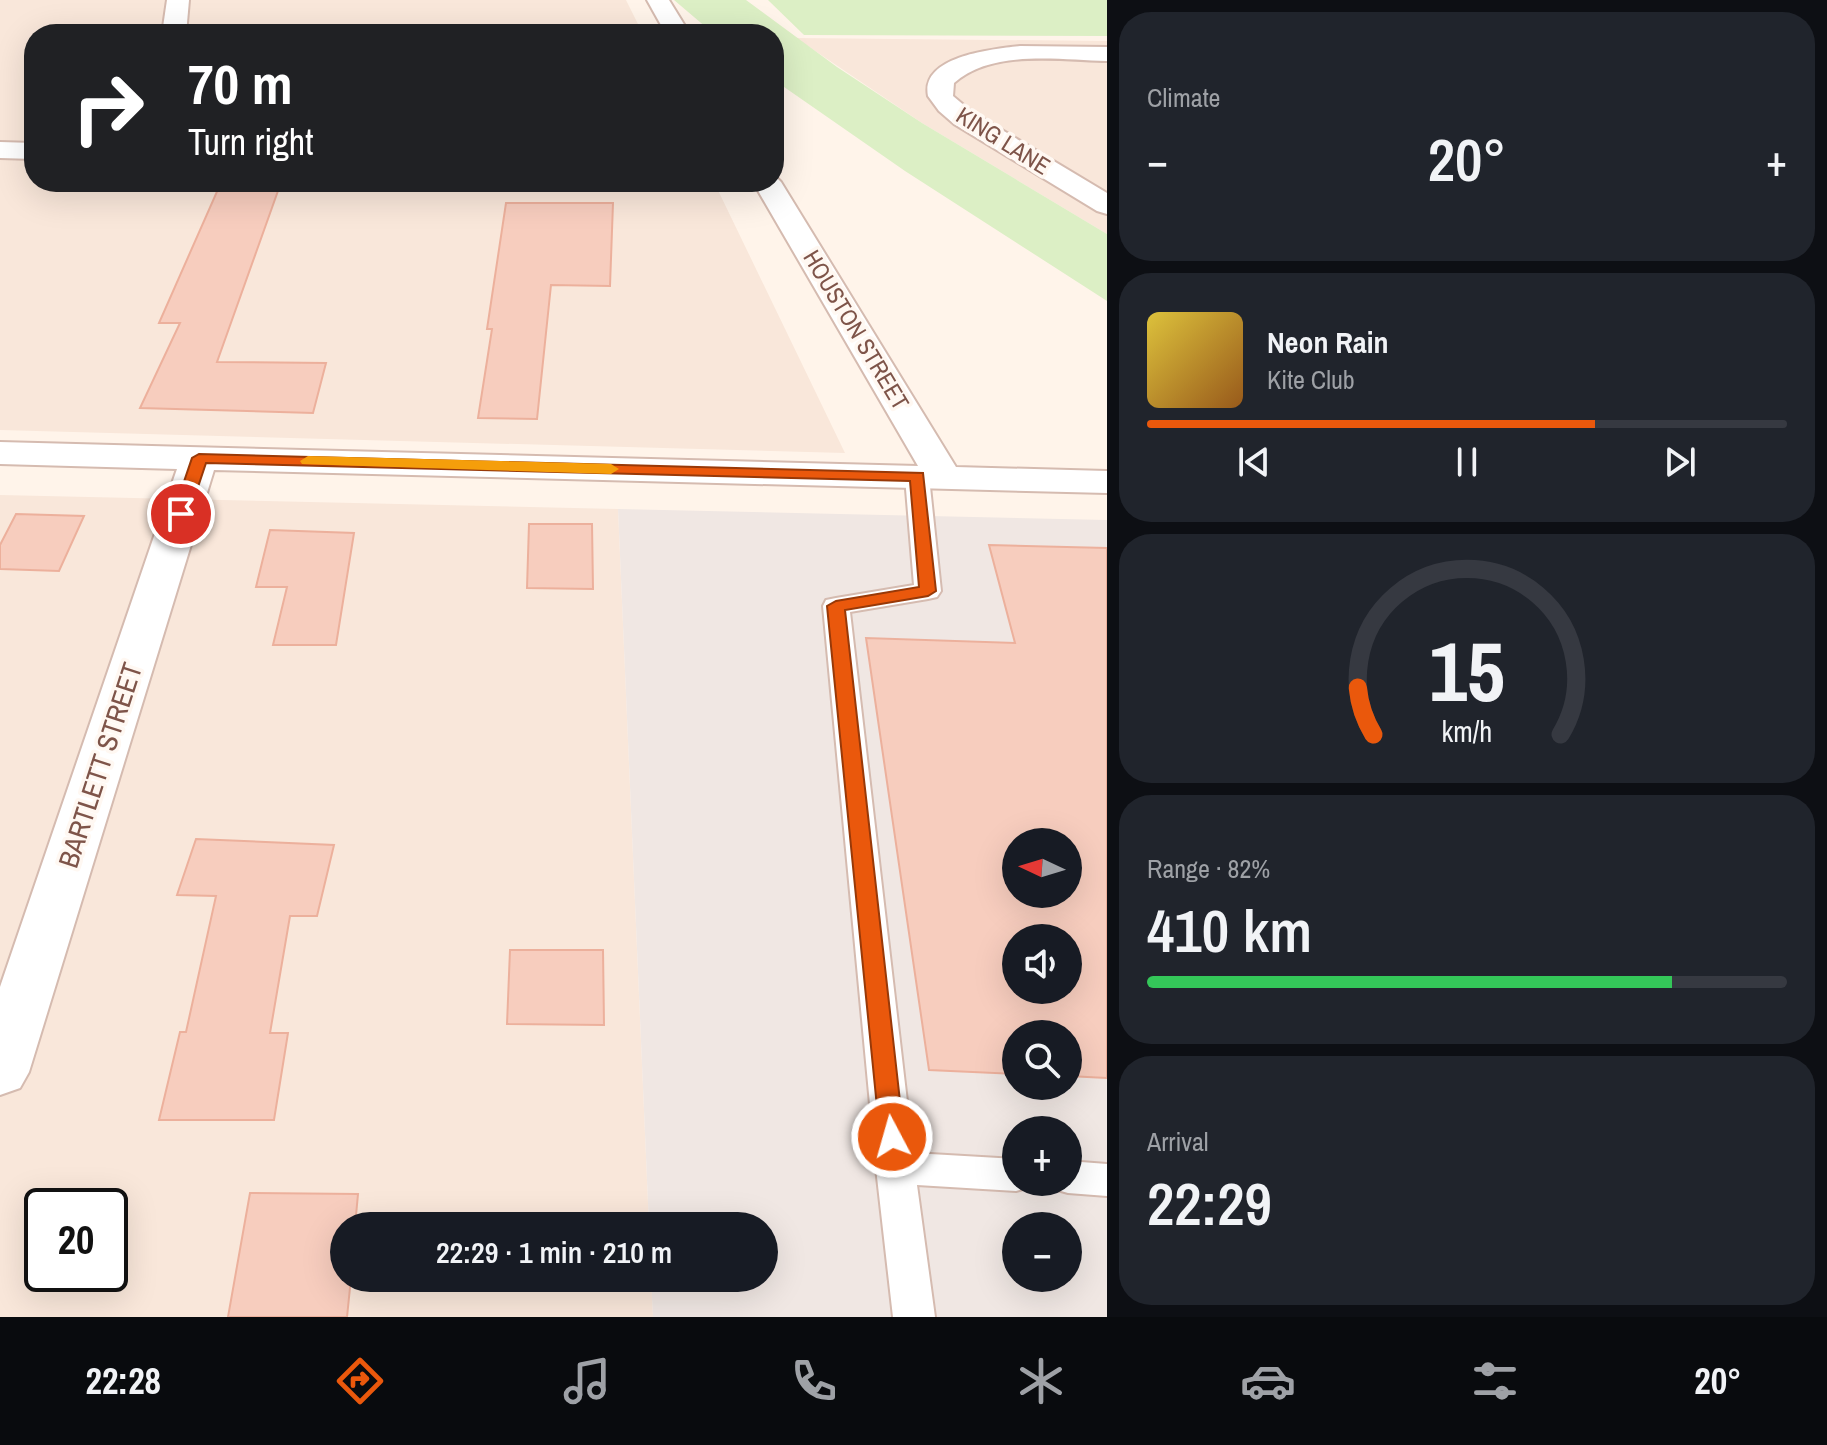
<!DOCTYPE html>
<html lang="en">
<head>
<meta charset="utf-8">
<style>
  :root { --surface:#171b24; --page:#20242c; --text:#f1f3f6; --muted:#9ea1a6; --line:#363941; --accent:#ea580c }
  body { margin:0; font-family:"Archivo Narrow",sans-serif; background:var(--page); color:var(--text); height:100vh; display:flex; flex-direction:column; font-size:30px; white-space:nowrap }
  * { box-sizing:border-box; margin:0 }
  p { font-size:26px; color:var(--muted) }
  .icon { flex:none; width:44px; height:44px; fill:none; stroke:currentColor; stroke-width:2; stroke-linecap:round; stroke-linejoin:round }
  .map { position:relative; flex:1; overflow:hidden }
  .drawer { display:flex; flex-direction:column; gap:12px; padding:12px; background:#0d0f14; width:720px }
  .drawer>* { flex:none }
  .top-card { position:absolute; left:24px; top:24px; width:760px; height:168px; border-radius:32px; box-shadow:0 8px 32px #0002; background:#202124; color:#fff; overflow:hidden }
  .needle { width:52px; rotate:274deg }
  .fabs { position:absolute; left:1002px; top:828px; display:grid; gap:16px }
  .fabs a { display:grid; place-items:center; width:80px; height:80px; border-radius:50%; background:var(--surface); box-shadow:0 8px 32px #0002; font-size:40px }
  .speed { position:absolute; left:24px; top:1188px; display:flex; gap:16px; font-size:40px; font-weight:700; text-align:center }
  .speed>* { display:grid; place-content:center; width:104px; height:104px; border-radius:50%; background:var(--surface); box-shadow:0 8px 32px #0002; line-height:1 }
  .speed .limit { border:4px solid #111; border-radius:12px; background:#fff; color:#111 }
  .pin { position:absolute; display:grid; place-items:center; width:68px; height:68px; color:#fff; margin:-34px; border:4px solid #fff; border-radius:50%; box-shadow:0 2px 8px #0007 }
  .me { position:absolute; width:88px; margin:-44px; rotate:354deg; stroke-linejoin:round; filter:drop-shadow(0 0 6px #0008) }
  .turn { display:flex; align-items:center; gap:28px; height:168px; padding:0 32px; font-size:36px }
  .turn .icon { width:104px; height:104px; stroke-width:2.5 }
  .turn b { display:block; font-size:56px; line-height:68px }
  .big { font-size:60px; font-weight:600; line-height:1.1 }
  .drawer .widget { flex:1; display:flex; flex-direction:column; justify-content:center; gap:12px; min-width:0; padding:0 28px; border-radius:32px; background:var(--page) }
  .drawer .dial { align-items:center; gap:0 }
  .dial svg { height:208px; overflow:visible; fill:none; stroke:var(--line); stroke-width:7; stroke-linecap:round; text-anchor:middle }
  .dial text { fill:var(--text); stroke:none }
  .song { display:flex; align-items:center; gap:24px }
  .cover { width:96px; height:96px; border-radius:12px; background:linear-gradient(135deg,hsl(50 70% 55%),hsl(30 70% 35%)) }
  .played { height:8px; border-radius:4px; background:linear-gradient(90deg,var(--accent) 70%,var(--line) 70%) }
  .keys { display:flex; justify-content:space-around; direction:ltr }
  .heat { display:flex; justify-content:space-between; align-items:center; font-size:44px; direction:ltr }
  .charge { height:12px; border-radius:6px; background:linear-gradient(90deg,#34c759 82%,var(--line) 0) }
  .trip { position:absolute; left:330px; top:1212px; width:448px; height:80px; border-radius:40px; background:var(--surface); box-shadow:0 8px 32px #0002; font-weight:600; line-height:80px; text-align:center }
  .menu { display:flex; height:128px; justify-content:space-around; align-items:center; background:#090b0e; color:var(--muted) }
  .menu .icon { width:56px; height:56px }
  .menu .selected { color:var(--accent) }
  .menu b { font-size:36px; color:var(--text) }
  main { display:flex; flex:1; min-height:0 }
  .map>svg:first-child { display:block }
</style>
</head>
<body>
<main>
<div class="map">
<svg width="1107" height="1317" viewBox="0 0 1107 1317">
  <rect width="100%" height="100%" fill="#fff4ea"/>
  <!-- residential -->
  <g fill="#f9e7da" fill-rule="evenodd">
    <path d="M 0,0 L 626,0 L 643,34 L 34,34 L 34,182 L 714,182 L 845,453 L 0,430 Z"/>
    <path d="M 796,38 L 1107,41 L 1107,234 L 922,123 Z"/>
    <path d="M 0,495 L 618,509 L 649,1226 L 344,1226 L 344,1278 L 651,1278 L 653,1317 L 0,1317 ZM 42,1206 L 110,1206 L 110,1274 L 42,1274 Z"/>
  </g>
  <!-- industrial -->
  <path fill="#f0e7e3" fill-rule="evenodd" d="M 618,509 L 1107,520 L 1107,1317 L 653,1317 L 651,1278 L 764,1278 L 764,1226 L 649,1226 ZM 1016,842 L 1068,842 L 1068,894 L 1016,894 ZM 1016,938 L 1068,938 L 1068,990 L 1016,990 ZM 1016,1034 L 1068,1034 L 1068,1086 L 1016,1086 ZM 1016,1130 L 1068,1130 L 1068,1182 L 1016,1182 ZM 1016,1226 L 1068,1226 L 1068,1278 L 1016,1278 Z"/>
  <!-- green -->
  <g fill="#dcefc5">
    <path d="M 674,0 L 746,0 L 837,67 L 922,123 L 1107,234 L 1107,301 L 905,171 L 774,80 L 774,34 L 714,34 Z"/>
    <path d="M 768,0 L 1107,0 L 1107,36 L 804,35 Z"/>
  </g>
  <!-- building -->
  <g fill="#f7cdbe" stroke="#ecb09c" stroke-width="2" fill-rule="evenodd">
    <path d="M 219,187 L 279,188 L 217,362 L 326,363 L 313,413 L 140,408 L 180,323 L 159,323 Z"/>
    <path d="M 506,203 L 613,203 L 610,286 L 551,285 L 537,419 L 478,418 L 492,329 L 487,329 Z"/>
    <path d="M 16,514 L 84,516 L 59,571 L 0,569 L 0,545 Z"/>
    <path d="M 529,524 L 592,524 L 593,589 L 527,588 Z"/>
    <path d="M 270,530 L 354,533 L 336,645 L 273,645 L 287,587 L 256,587 Z"/>
    <path d="M 989,545 L 1107,548 L 1107,1078 L 1068,1076 L 1068,1034 L 1016,1034 L 1016,1074 L 929,1070 L 866,638 L 1015,643 ZM 1016,842 L 1068,842 L 1068,894 L 1016,894 ZM 1016,938 L 1068,938 L 1068,990 L 1016,990 Z"/>
    <path d="M 196,839 L 334,845 L 317,916 L 290,916 L 270,1033 L 288,1033 L 274,1120 L 159,1120 L 180,1032 L 186,1032 L 216,896 L 177,895 Z"/>
    <path d="M 510,950 L 603,950 L 604,1025 L 507,1024 Z"/>
    <path d="M 250,1193 L 358,1194 L 355,1226 L 344,1226 L 344,1278 L 351,1278 L 347,1317 L 228,1317 Z"/>
  </g>
  <g fill="none" stroke-linecap="round" stroke-linejoin="round">
    <!-- lane casing -->
    <g stroke="#d5bbb0" stroke-width="4">
      <g id="lane">
        <path d="M 917,470 L 926,472 L 929,477 L 941,591 L 937,597 L 928,599 L 850,612 L 913,1153 L 1016,1159 L 1016,1182 L 1032,1182 L 1030,1187 L 1016,1191 L 917,1185 L 935,1317 L 893,1317 L 876,1168 L 823,606 L 826,600 L 836,598 L 914,585 L 905,477 L 908,472 Z"/>
        <path d="M 1068,1161 L 1107,1164 L 1107,1196 L 1068,1193 L 1054,1189 L 1051,1182 L 1068,1182 Z"/>
      </g>
    </g>
    <!-- street casing -->
    <g stroke="#d5bbb0" stroke-width="4">
      <g id="street">
        <path d="M 167,0 L 189,0 L 186,34 L 162,34 Z"/>
        <path d="M 647,0 L 669,0 L 690,34 L 666,34 Z"/>
        <path d="M 1020,46 L 1107,47 L 1107,61 C 1059,60 992,49 954,83 L 953,96 L 972,112 L 1107,193 L 1107,214 L 1097,211 L 954,124 L 939,111 L 928,96 C 920,56 993,49 1020,46 Z"/>
        <path d="M 0,142 L 34,143 L 34,159 L 0,158 Z"/>
        <path d="M 774,175 L 781,182 L 956,467 L 1107,471 L 1107,493 L 214,470 L 29,1072 L 20,1088 L 0,1095 L 0,987 L 177,469 L 0,464 L 0,442 L 918,466 L 753,182 L 774,182 Z"/>
      </g>
    </g>
    <!-- lane -->
    <use href="#lane" fill="#fff" fill-rule="evenodd"/>
    <!-- street -->
    <use href="#street" fill="#fff" fill-rule="evenodd"/>
  </g>
  <!-- route -->
  <path fill="#ea580c" stroke="#983908" stroke-width="2" d="M 199,454 L 923,473 L 936,591 L 928,596 L 845,610 L 904,1137 L 901,1144 L 892,1147 L 883,1144 L 880,1137 L 827,606 L 836,601 L 919,587 L 910,481 L 206,463 L 189,514 L 187,518 L 175,518 L 173,514 L 192,458 Z"/>
  <!-- slow -->
  <path fill="#f59e0b" d="M 308,456 L 611,464 L 619,469 L 611,474 L 302,464 L 300,461 Z"/>
  <g text-anchor="middle" stroke-width="7" stroke-linejoin="round" paint-order="stroke">
    <!-- far-street labels -->
    <g font-size="24" fill="#7e5449" stroke="#fff8f2">
      <text transform="translate(1003 141) rotate(32)" y="8">KING LANE</text>
      <text transform="translate(856 330) rotate(59)" y="8">HOUSTON STREET</text>
    </g>
    <!-- street labels -->
    <g font-size="28" fill="#7e5449" stroke="#fff8f2">
      <text transform="translate(100 765) rotate(-72)" y="10">BARTLETT STREET</text>
    </g>
  </g>
</svg>
<div class="fabs">
<a><svg class="needle" viewBox="-14 -14 28 28"><path d="M0-13l5 13h-10z" fill="#e53935"/><path d="M0 13l5-13h-10z" fill="#9ea1a6"/></svg></a>
<a><svg class="icon" aria-label="sound" viewBox="0 0 24 24"><path d="M4 9h4l5-4v14l-5-4H4zM17 9q2 3 0 6"/></svg></a>
<a><svg class="icon" aria-label="search" viewBox="0 0 24 24"><circle cx="10" cy="10" r="6"/><path d="M15 15l6 6"/></svg></a>
<a>+</a>
<a>−</a>
</div>
<div class="speed"><div class="limit">20</div></div>
<div class="pin" style="left:181px;top:514px;background:#d93025"><svg class="icon" aria-label="arrive" viewBox="0 0 24 24"><path d="M6 21V4h12l-3 4 3 4H6"/></svg></div>
<svg class="me" style="left:892px;top:1137px" viewBox="-20 -20 40 40"><circle r="17" fill="#ea580c" stroke="#fff" stroke-width="3"/><path d="M0-11L8 9 0 5-8 9z" fill="#fff"/></svg>
<div class="trip">22:29 · 1 min · 210 m</div>
<div class="top-card">
<div class="turn"><svg class="icon" aria-label="right" viewBox="0 0 24 24"><path d="M7 20v-9h11M14 6l5 5-5 5"/></svg><div><b>70 m</b>Turn right</div></div>
</div>
</div>
<section class="drawer">
<div class="widget"><p>Climate</p>
<div class="heat"><a>−</a><b class="big">20°</b><a>+</a></div>
</div>
<div class="widget">
<div class="song"><i class="cover"></i><div><b>Neon Rain</b><p>Kite Club</p></div></div>
<div class="played"></div>
<div class="keys"><svg class="icon" aria-label="previous" viewBox="0 0 24 24"><path d="M18 5L8 12l10 7zM5 5v14"/></svg><svg class="icon" aria-label="pause" viewBox="0 0 24 24"><path d="M8 5v14M16 5v14"/></svg><svg class="icon" aria-label="next" viewBox="0 0 24 24"><path d="M6 5l10 7-10 7zM19 5v14"/></svg></div>
</div>
<div class="widget dial"><svg viewBox="0 0 100 80">
<path d="M14 69A42 42 0 1 1 86 69"/>
<path d="M14 69A42 42 0 0 1 8 51" stroke="#ea580c"/>
<text x="50" y="56" font-size="32" font-weight="700">15</text>
<text x="50" y="72" font-size="11">km/h</text>
</svg></div>
<div class="widget"><p>Range · 82%</p><b class="big">410 km</b><div class="charge"></div></div>
<div class="widget"><p>Arrival</p><b class="big">22:29</b></div>
</section>
</main>
<nav class="menu">
<b>22:28</b>
<svg class="icon selected" aria-label="directions" viewBox="0 0 24 24"><path d="M12 3l9 9-9 9-9-9zM9 14v-3h6M13 9l2 2-2 2"/></svg>
<svg class="icon" aria-label="music" viewBox="0 0 24 24"><path d="M9 18V5l10-2v13"/><circle cx="6" cy="18" r="3"/><circle cx="16" cy="16" r="3"/></svg>
<svg class="icon" aria-label="phone" viewBox="0 0 24 24"><path d="M5 4h4l2 5-3 2q2 4 5 5l2-3 5 2v4C11 20 4 13 5 4z"/></svg>
<svg class="icon" aria-label="climate" viewBox="0 0 24 24"><path d="M12 3v18M4 7l16 10M4 17L20 7"/></svg>
<svg class="icon" aria-label="car" viewBox="0 0 24 24"><path d="M5 17H2v-5l4-1 3-4h7l3 4 3 1v5h-3M9 17h6M6 11h13"/><circle cx="7" cy="17" r="2"/><circle cx="17" cy="17" r="2"/></svg>
<svg class="icon" aria-label="filters" viewBox="0 0 24 24"><path d="M4 7h16M4 17h16"/><circle cx="9" cy="7" r="2"/><circle cx="15" cy="17" r="2"/></svg>
<b>20°</b>
</nav>
</body>
</html>
